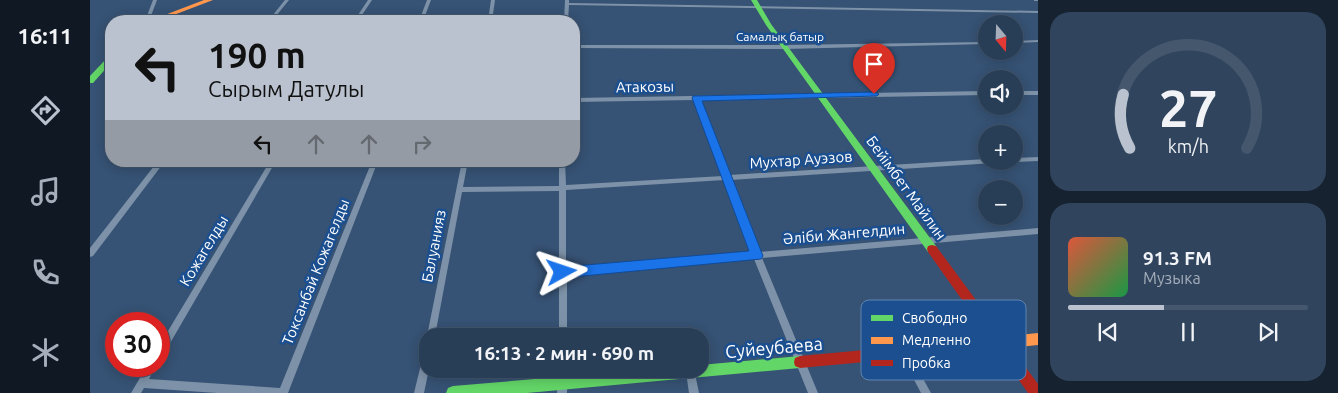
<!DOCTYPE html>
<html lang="ru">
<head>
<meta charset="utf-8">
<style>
  :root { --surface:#283e57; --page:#30455d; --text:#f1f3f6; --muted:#a5aeba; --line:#44576d; --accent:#b9c2ce }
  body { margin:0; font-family:Ubuntu,sans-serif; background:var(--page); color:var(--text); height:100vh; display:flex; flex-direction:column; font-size:19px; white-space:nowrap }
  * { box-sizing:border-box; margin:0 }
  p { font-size:16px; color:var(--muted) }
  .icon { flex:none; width:28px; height:28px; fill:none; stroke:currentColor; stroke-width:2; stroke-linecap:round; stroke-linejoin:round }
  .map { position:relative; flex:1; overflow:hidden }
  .panel { display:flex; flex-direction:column; gap:12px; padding:12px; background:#162230; width:300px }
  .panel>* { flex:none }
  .top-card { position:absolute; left:15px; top:15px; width:475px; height:152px; border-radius:20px; box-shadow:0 2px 12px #0003,0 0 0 1px var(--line); background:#b9c2ce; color:#111; overflow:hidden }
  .needle { width:32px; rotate:161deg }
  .controls { position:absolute; left:888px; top:15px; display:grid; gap:10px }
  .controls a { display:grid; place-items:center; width:45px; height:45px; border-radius:50%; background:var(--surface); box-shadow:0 2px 12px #0003,0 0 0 1px var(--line); font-size:25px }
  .speed { position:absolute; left:15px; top:312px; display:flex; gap:10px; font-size:25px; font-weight:700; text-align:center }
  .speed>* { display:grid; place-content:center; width:65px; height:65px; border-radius:50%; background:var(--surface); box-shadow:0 2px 12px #0003,0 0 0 1px var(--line); line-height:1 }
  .speed .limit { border:8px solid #d22; background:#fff; color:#111 }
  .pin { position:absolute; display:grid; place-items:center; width:42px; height:42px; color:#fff; margin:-51px -21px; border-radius:50% 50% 50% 0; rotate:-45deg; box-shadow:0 0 5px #0007 }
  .pin .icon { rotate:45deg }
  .me { position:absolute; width:55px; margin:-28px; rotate:85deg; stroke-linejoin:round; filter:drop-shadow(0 0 4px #0008) }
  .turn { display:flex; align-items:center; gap:18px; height:105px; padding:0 20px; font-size:22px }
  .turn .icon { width:65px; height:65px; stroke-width:2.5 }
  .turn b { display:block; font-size:35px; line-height:42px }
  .lanes { display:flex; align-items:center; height:48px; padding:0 20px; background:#0003; justify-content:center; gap:25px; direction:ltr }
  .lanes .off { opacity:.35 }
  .panel .tile { flex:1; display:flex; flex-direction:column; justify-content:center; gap:8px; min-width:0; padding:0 18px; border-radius:20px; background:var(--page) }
  .panel .dial { align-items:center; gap:0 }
  .dial svg { height:130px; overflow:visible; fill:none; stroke:var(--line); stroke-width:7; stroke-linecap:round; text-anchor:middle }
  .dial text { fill:var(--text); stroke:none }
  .song { display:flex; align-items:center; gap:15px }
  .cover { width:60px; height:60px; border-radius:8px; background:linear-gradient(135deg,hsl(10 70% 55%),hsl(140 70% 35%)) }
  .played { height:5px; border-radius:2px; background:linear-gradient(90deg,var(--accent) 40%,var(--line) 40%) }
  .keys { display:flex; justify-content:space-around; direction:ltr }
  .trip { position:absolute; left:329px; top:328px; width:290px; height:50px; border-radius:20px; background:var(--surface); box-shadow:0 2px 12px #0003,0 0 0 1px var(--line); font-weight:700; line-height:50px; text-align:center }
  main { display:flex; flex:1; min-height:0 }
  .tab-bar { display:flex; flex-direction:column; width:90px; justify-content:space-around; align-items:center; background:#101923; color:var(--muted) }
  .tab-bar .icon { width:35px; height:35px }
  .tab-bar .on { color:var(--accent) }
  .tab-bar b { font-size:22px; color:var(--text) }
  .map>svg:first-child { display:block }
</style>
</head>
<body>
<main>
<nav class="tab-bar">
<b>16:11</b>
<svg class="icon on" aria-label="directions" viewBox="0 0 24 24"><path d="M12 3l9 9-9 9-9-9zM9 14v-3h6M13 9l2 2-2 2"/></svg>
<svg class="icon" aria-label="music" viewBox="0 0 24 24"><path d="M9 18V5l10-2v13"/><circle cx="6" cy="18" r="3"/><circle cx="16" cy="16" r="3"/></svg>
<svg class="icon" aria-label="phone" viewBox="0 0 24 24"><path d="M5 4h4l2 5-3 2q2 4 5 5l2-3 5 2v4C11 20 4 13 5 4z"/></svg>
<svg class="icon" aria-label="climate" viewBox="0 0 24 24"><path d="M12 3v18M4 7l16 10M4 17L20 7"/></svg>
</nav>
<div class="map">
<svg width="948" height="393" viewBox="0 0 948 393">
  <rect width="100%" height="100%" fill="#365274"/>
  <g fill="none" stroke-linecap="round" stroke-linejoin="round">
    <!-- street -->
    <g fill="#7d92a8" fill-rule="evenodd">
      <path d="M 63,0 L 67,0 L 59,21 L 55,21 Z"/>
      <path d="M 195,0 L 199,0 L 182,21 L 178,21 Z"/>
      <path d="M 278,0 L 282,0 L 268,21 L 264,21 Z"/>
      <path d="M 337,0 L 341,0 L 333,21 L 329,21 Z"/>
      <path d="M 401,0 L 405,0 L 402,21 L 398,21 Z"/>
      <path d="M 475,0 L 479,0 L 479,3 L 948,11 L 948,13 L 479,5 L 478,21 L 474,21 Z"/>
      <rect x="944" y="0" width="4" height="1"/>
      <path d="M 948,40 L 948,42 L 924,43 L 924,41 Z"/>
      <path d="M 896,42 L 896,44 L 695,49 L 484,48 L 484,45 L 695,45 Z"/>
      <path d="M 896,91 L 896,95 L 609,100 L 639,175 L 896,159 L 896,161 L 907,161 L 904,163 L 641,180 L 669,252 L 948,228 L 948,234 L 672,258 L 728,393 L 718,393 L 664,259 L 477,275 L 477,336 L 469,336 L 469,191 L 372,192 L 345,336 L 338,336 L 338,338 L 337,336 L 372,161 L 378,161 L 373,187 L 469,186 L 469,161 L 475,161 L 476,185 L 633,176 L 604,100 L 484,102 L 484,98 ZM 634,180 L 662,253 L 476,268 L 476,190 Z"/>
      <rect x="924" y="91" width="24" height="4"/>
      <path d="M 948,157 L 948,161 L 924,162 L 922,161 L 924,161 L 924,158 Z"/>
      <path d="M 68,161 L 75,161 L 3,256 L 0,257 L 0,248 Z"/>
      <path d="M 180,161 L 186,161 L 72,357 L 69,358 L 69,346 Z"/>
      <path d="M 282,161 L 288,161 L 198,393 L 127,393 L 54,388 L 51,393 L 41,393 L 57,366 L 66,366 L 59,379 L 190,388 Z"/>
      <path d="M 338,348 L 338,369 L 339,369 L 334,393 L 324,393 L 334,352 L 335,349 Z"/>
      <path d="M 814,349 L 817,350 L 841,393 L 831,393 L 810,353 L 811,350 Z"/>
      <path d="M 468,369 L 478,369 L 477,393 L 467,393 Z"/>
      <path d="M 598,369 L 604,369 L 609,393 L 599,393 L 596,372 Z"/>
    </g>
    <!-- fast -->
    <g fill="#63d668" fill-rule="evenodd">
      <path d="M 661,0 L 667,0 L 681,24 L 846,246 L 847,249 L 846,252 L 842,253 L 838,252 L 676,25 Z"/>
      <path d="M 18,57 L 21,57 L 21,63 L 3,83 L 0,83 L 0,76 Z"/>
      <path d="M 710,356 L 715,358 L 716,362 L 715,366 L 710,368 L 437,393 L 356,393 L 358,388 L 363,386 L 563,369 L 610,369 L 610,365 Z"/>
    </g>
    <!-- slow -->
    <g fill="#ff974d" fill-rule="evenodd">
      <path d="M 114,0 L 123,0 L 68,21 L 59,21 Z"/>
      <path d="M 948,333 L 948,345 L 850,355 L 845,353 L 844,349 L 845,345 L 850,343 Z"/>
    </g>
    <!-- jam -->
    <g fill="#b3261e" fill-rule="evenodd">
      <path d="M 842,245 L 846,246 L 948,384 L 948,393 L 938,393 L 838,252 L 837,249 L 838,246 Z"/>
      <path d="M 850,343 L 855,345 L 856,349 L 855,353 L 850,355 L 710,368 L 705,366 L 704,362 L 705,358 L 710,356 Z"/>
    </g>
  </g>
  <!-- route -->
  <path fill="#1a73e8" stroke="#114b97" d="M 784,92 L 789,94 L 787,96 L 612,101 L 673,256 L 671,259 L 472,278 L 468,276 L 466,272 L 468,269 L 472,267 L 659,251 L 602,98 L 603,96 Z"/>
  <g text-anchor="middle" stroke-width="5" stroke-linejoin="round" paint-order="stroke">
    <!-- far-street labels -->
    <g font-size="12" fill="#fff" stroke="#1b4f8f">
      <text x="690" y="41">Самалық батыр</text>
    </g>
    <!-- street labels -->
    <g font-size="15" fill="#fff" stroke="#1b4f8f">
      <text transform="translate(555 87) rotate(-1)" y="5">Атакозы</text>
      <text transform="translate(711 160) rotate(-4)" y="5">Мухтар Ауэзов</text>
      <text transform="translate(816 188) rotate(54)" y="5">Бейімбет Майлин</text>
      <text transform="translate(754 234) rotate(-5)" y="5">Әліби Жангелдин</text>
      <text transform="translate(344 246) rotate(-79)" y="5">Балуанияз</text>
      <text transform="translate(114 251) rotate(-59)" y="5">Кожагелды</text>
      <text transform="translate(226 272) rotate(-68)" y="5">Токсанбай Кожагелды</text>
    </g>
    <!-- near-street labels -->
    <g font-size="18" fill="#fff" stroke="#1b4f8f">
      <text transform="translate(684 348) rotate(-5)" y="6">Суйеубаева</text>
    </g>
  </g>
  <!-- legend -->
  <rect x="771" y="300" width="165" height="80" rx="8" fill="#1b4f8f" stroke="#5f84b1" stroke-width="1"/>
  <rect x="781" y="315" width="22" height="6" fill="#63d668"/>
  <rect x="781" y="337" width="22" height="7" fill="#ff974d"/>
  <rect x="781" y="360" width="22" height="6" fill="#b3261e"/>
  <g font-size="14" fill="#fff">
    <text x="812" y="323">Свободно</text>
    <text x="812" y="345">Медленно</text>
    <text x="812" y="368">Пробка</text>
  </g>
</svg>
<div class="controls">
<a><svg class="needle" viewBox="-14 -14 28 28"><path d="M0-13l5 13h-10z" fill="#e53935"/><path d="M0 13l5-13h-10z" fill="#a5aeba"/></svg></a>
<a><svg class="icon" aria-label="sound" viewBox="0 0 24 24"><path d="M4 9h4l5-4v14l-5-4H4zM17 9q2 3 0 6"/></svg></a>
<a>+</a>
<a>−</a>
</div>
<div class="speed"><div class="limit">30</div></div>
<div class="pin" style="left:784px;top:94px;background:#d93025"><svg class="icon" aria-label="arrive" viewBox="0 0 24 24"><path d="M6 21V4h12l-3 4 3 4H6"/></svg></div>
<svg class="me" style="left:472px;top:272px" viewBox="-20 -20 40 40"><path d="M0-17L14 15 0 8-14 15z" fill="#1a73e8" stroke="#fff" stroke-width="4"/></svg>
<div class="trip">16:13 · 2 мин · 690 m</div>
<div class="top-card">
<div class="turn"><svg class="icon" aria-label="left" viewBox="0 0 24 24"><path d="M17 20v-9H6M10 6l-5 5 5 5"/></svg><div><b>190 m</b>Сырым Датулы</div></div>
<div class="lanes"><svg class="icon" aria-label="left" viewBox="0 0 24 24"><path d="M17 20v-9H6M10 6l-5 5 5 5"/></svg><svg class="icon off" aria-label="ahead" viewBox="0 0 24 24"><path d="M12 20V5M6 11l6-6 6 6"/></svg><svg class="icon off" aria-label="ahead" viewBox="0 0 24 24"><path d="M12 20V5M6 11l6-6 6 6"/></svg><svg class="icon off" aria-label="right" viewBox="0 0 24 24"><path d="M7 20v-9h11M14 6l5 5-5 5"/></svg></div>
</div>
</div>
<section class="panel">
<div class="tile dial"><svg viewBox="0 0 100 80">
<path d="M14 69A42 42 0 1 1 86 69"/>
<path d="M14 69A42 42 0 0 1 10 36" stroke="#b9c2ce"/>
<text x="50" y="56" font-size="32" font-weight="700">27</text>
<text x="50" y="72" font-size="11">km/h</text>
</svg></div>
<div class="tile">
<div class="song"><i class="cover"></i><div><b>91.3 FM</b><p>Музыка</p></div></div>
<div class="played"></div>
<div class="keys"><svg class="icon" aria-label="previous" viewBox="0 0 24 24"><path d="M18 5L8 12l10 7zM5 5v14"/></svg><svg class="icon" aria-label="pause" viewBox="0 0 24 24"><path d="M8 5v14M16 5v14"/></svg><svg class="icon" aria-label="next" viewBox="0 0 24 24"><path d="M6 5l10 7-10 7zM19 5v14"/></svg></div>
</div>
</section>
</main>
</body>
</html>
